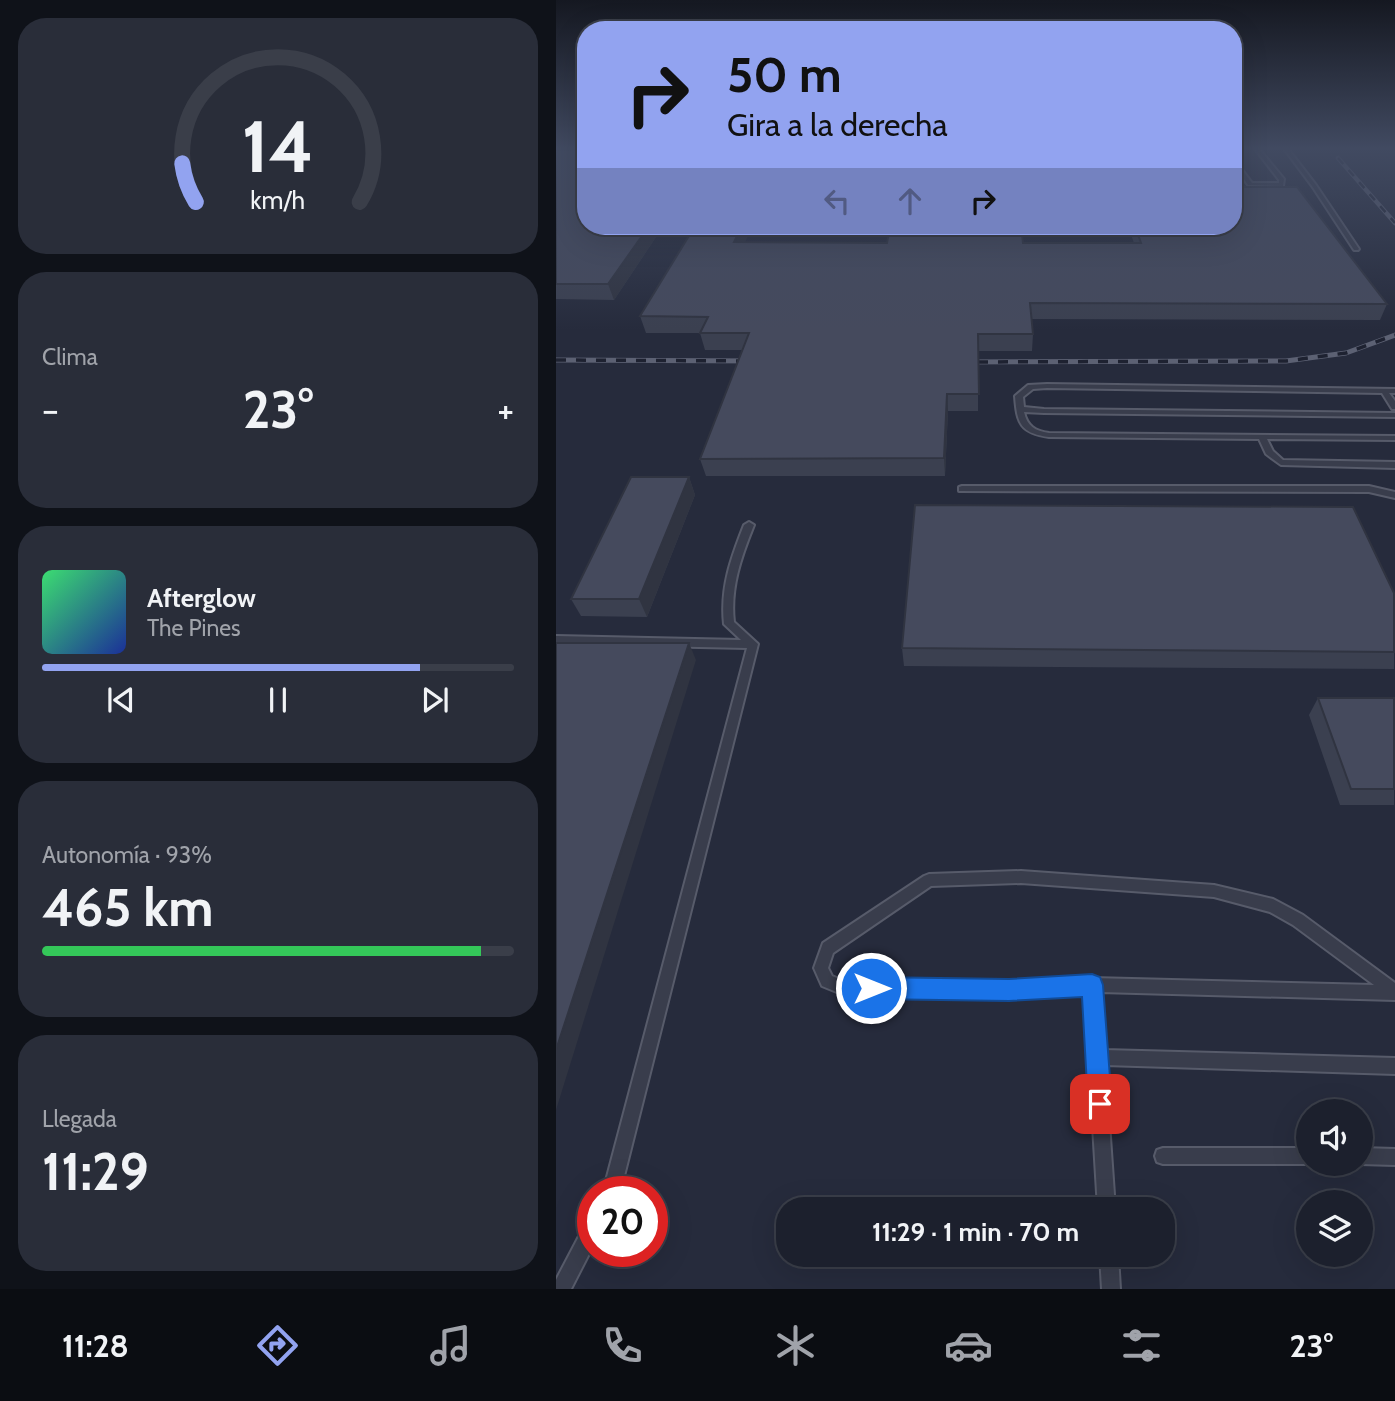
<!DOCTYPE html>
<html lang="es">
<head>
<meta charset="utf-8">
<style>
  :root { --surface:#1c202d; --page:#292d39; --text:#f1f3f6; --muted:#a0a3aa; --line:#3a3e49; --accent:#92a3f0 }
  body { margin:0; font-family:Cabin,sans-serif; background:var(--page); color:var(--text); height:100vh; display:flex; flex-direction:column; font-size:26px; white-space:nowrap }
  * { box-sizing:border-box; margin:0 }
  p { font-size:23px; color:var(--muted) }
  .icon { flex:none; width:38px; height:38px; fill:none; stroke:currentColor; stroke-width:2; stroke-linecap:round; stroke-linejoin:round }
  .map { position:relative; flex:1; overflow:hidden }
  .sheet { display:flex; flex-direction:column; gap:18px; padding:18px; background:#0f1219; width:556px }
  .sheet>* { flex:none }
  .guide { position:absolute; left:21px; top:21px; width:665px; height:214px; border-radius:28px; box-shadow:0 7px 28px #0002,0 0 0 2px var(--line); background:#92a3f0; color:#111; overflow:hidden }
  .tools { position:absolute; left:740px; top:1099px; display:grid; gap:14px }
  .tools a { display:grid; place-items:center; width:77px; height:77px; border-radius:50%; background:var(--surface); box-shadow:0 7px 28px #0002,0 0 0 2px var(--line); font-size:35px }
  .speed { position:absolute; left:21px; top:1176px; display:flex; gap:14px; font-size:35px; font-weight:700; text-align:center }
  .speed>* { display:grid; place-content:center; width:91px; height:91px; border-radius:50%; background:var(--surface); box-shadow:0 7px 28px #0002,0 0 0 2px var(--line); line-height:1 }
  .speed .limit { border:10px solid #d22; background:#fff; color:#111 }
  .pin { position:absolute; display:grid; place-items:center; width:60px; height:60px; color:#fff; margin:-30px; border-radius:14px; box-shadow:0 4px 10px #0006 }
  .me { position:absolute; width:77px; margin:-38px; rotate:90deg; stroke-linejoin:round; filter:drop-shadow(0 0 5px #0008) }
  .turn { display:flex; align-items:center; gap:24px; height:147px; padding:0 35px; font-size:32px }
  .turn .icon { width:91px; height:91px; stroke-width:2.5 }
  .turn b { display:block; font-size:49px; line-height:60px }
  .lanes { display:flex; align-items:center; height:66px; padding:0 35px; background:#0003; justify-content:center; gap:35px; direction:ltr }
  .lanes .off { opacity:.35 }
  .big { font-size:52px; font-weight:800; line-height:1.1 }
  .sheet .tile { flex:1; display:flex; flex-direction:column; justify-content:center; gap:10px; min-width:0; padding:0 24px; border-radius:28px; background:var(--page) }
  .sheet .dial { align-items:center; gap:0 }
  .dial svg { height:182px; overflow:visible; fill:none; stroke:var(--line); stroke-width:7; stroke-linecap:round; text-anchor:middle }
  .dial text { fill:var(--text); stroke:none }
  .song { display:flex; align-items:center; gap:21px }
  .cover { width:84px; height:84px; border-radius:10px; background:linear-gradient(135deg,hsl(140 70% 55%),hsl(230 70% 35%)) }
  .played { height:7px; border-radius:4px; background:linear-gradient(90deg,var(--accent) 80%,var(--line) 80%) }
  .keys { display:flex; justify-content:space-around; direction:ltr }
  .heat { display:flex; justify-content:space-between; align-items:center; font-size:38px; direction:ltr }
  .charge { height:10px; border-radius:5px; background:linear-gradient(90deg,#34c759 93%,var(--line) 0) }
  .trip { position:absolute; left:220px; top:1197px; width:399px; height:70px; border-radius:28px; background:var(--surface); box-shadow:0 7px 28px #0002,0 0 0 2px var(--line); font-weight:800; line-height:70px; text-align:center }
  .menu { display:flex; height:112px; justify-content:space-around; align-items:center; background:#0b0d12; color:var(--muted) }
  .menu .icon { width:49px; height:49px }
  .menu .current { color:var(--accent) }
  .menu b { font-size:32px; color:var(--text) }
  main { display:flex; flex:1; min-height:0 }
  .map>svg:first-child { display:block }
</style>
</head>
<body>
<main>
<section class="sheet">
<div class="tile dial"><svg viewBox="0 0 100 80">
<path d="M14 69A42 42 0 1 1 86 69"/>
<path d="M14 69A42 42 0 0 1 8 52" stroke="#92a3f0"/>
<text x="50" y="56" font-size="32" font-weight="700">14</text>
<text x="50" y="72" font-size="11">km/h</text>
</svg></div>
<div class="tile"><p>Clima</p>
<div class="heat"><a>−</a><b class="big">23°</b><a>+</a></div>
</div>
<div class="tile">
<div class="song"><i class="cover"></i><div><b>Afterglow</b><p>The Pines</p></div></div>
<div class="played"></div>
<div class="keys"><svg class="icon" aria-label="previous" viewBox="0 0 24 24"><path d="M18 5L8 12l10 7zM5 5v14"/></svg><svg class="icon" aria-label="pause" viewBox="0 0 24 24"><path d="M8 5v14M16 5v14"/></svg><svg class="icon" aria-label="next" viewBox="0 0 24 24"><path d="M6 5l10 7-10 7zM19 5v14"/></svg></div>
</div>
<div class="tile"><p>Autonomía · 93%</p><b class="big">465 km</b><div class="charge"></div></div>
<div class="tile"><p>Llegada</p><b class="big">11:29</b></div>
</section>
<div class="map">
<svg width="839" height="1289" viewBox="0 0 839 1289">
  <rect width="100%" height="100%" fill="#262b3c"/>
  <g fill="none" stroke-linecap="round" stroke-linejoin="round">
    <!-- service casing -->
    <g stroke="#575b6a" stroke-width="4">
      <g id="service">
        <path d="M 700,150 L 704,150 L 728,179 L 727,186 L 692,185 L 677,163 L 677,158 L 696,183 L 723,183 L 723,180 Z"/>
        <path d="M 729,150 L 733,150 L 760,185 L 803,249 L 802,250 L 798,250 L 756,186 Z"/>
        <path d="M 491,384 L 839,389 L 839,393 L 833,393 L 839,401 L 839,409 L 836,409 L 826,393 L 491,388 L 477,389 L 467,397 L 468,407 L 488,409 L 839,413 L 839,417 L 488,413 L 468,412 C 471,426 479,431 493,433 L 839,436 L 839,440 L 711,439 L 717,451 L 727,460 L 839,462 L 839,468 L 725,465 L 710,454 L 703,439 L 493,437 C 464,433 461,423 459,396 L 472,385 Z"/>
        <path d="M 406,486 L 813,486 L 839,492 L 839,498 L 813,492 L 403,491 L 403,487 Z"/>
        <path d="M 193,522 L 198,525 C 185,557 174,588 178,622 L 202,644 L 64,1192 L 47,1192 L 191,648 L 0,644 L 0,636 L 185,640 L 168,624 C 164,588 175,558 188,525 Z"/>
        <path d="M 465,871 L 658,885 L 717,899 L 747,915 L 839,983 L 839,1000 L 544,992 L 548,1050 L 839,1058 L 839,1074 L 549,1065 L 559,1209 L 542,1209 L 529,993 L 453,997 L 288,995 L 266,986 L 258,968 L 267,943 L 368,876 L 373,874 ZM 465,883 L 658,897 L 714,912 L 737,925 L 818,985 L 536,978 L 453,983 L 288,981 L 276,976 L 272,968 L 277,953 L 375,886 Z"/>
        <path d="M 607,1148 L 752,1148 L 753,1164 L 607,1164 L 601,1162 L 599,1156 L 601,1150 Z"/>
        <path d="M 805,1148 L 839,1149 L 839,1165 L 804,1164 Z"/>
        <path d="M 37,1218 L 37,1246 L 15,1289 L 0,1289 L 0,1280 L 31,1221 Z"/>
        <path d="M 544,1255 L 562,1255 L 564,1289 L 546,1289 Z"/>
      </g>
    </g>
    <!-- service -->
    <use href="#service" fill="#393d4c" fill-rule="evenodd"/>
    <!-- rail-far1 casing -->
    <g stroke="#5c6173" stroke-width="4.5">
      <path id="rail-far1" d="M 782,158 L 839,223"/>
    </g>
    <!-- rail casing -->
    <g stroke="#5c6173" stroke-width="5">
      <g id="rail">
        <path d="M 0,360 L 203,361"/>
        <path d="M 402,362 L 730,361 L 790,353 L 839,335"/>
      </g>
    </g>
    <!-- rail-far1 -->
    <use href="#rail-far1" stroke="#1e2231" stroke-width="2.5" stroke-dasharray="8" stroke-linecap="butt"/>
    <!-- rail -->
    <use href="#rail" stroke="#1e2231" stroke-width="3.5" stroke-dasharray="10" stroke-linecap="butt"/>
  </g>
  <!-- wall -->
  <g fill="#3b4050">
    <path d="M 0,150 L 30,226 L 130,226 L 128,228 L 106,228 L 58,300 L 0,299 Z"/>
    <path d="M 572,226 L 677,226 L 831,304 L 824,320 L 475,319 L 477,334 L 476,351 L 422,351 L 422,411 L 392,411 L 389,476 L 150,476 L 144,459 L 186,350 L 149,350 L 144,333 L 90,333 L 84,316 L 189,242 L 578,243 Z"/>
    <path d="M 133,477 L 139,495 L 91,617 L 25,616 L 15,599 Z"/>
    <path d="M 838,593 L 838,669 L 348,666 L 346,648 Z"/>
    <path d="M 762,698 L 838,698 L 838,805 L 784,805 L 753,715 Z"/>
  </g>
  <!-- shaded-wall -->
  <g fill="#303441">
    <path d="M 93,226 L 106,226 L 106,228 L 58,300 L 52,284 Z"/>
    <path d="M 186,226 L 197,226 L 181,258 L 178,242 Z"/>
    <path d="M 391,394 L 392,411 L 389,476 L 388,458 Z"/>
    <path d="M 133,477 L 139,495 L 91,617 L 83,599 Z"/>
    <path d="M 133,643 L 140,660 L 0,1110 L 0,1050 Z"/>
  </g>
  <!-- building -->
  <g fill="#454a5d" stroke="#303441" stroke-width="2">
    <path d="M 0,150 L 30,150 L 30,226 L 93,226 L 52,284 L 0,284 Z"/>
    <path d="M 677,187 L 741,187 L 831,304 L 474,303 L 477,334 L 422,334 L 423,394 L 391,394 L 388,458 L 144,459 L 193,333 L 144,333 L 152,317 L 84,316 L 139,226 L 186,226 L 178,242 L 331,243 L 334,226 L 465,226 L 467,243 L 585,243 L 579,226 L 677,226 Z"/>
    <path d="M 75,477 L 133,477 L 83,599 L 15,599 Z"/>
    <path d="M 359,505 L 797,507 L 838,593 L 838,652 L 346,648 Z"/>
    <path d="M 0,643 L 133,643 L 0,1050 Z"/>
    <path d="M 762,698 L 838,698 L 838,789 L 795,789 Z"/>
  </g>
  <!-- sky -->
  <linearGradient id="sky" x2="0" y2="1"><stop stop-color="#151821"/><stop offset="0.45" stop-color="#414a61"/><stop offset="1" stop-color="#414a61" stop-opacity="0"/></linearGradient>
  <rect width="839" height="330" fill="url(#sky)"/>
  <!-- route -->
  <path fill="#1a73e8" stroke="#114b97" stroke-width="2" d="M 536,974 L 544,977 L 547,985 L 556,1104 L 552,1112 L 544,1116 L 535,1112 L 532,1104 L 526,997 L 453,1001 L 315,999 L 308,996 L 304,988 L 308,981 L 315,977 L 453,979 Z"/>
</svg>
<div class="tools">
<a><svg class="icon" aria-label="sound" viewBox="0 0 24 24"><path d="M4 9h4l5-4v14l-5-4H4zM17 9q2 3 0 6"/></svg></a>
<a><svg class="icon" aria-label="layers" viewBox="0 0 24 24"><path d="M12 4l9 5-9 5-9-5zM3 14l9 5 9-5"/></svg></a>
</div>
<div class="speed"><div class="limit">20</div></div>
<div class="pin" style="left:544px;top:1104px;background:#d93025"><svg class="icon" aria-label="arrive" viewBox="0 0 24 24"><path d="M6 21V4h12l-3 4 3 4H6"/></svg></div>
<svg class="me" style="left:315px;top:988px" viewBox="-20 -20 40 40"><circle r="17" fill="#1a73e8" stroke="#fff" stroke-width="3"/><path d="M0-11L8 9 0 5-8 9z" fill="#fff"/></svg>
<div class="trip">11:29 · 1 min · 70 m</div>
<div class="guide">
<div class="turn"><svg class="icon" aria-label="right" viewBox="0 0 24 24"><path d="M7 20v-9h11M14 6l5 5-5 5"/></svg><div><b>50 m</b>Gira a la derecha</div></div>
<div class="lanes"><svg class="icon off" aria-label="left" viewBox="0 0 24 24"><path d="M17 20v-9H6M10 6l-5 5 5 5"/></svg><svg class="icon off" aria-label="ahead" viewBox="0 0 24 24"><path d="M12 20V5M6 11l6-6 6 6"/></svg><svg class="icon" aria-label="right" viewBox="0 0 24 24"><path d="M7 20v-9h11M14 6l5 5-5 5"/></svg></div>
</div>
</div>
</main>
<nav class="menu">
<b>11:28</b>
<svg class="icon current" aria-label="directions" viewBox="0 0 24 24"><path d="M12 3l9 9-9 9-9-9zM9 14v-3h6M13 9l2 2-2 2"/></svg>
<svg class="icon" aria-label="music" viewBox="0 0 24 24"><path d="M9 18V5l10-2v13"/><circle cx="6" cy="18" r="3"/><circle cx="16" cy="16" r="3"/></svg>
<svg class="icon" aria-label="phone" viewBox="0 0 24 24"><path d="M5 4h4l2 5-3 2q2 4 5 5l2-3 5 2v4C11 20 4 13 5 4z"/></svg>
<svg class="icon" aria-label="climate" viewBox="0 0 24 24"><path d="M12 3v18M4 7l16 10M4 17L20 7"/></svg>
<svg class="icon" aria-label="car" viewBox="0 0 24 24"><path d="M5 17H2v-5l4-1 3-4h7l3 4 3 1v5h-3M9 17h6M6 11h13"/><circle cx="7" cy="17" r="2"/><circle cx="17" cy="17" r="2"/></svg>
<svg class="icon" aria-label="filters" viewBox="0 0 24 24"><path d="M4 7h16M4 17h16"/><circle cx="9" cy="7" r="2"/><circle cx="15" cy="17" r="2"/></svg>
<b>23°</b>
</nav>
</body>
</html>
